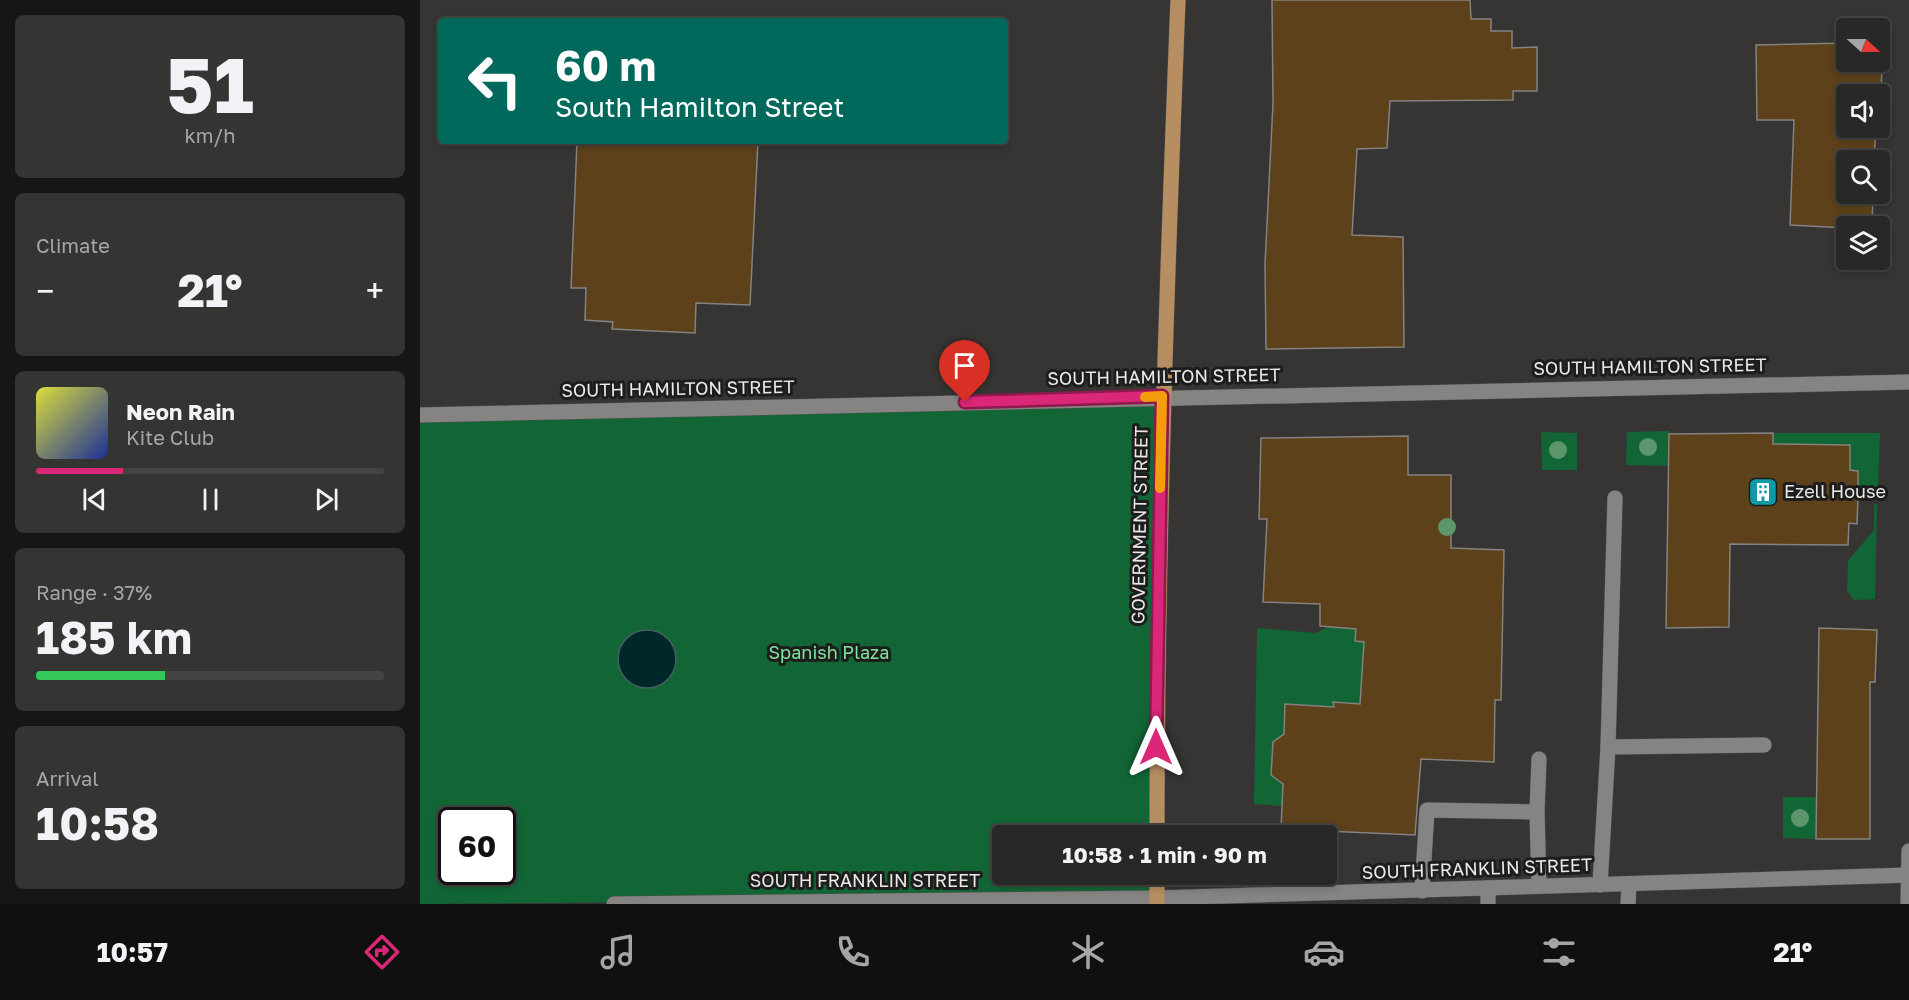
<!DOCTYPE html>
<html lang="en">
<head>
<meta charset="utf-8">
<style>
  :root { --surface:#282826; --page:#343432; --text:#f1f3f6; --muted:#a5a6a7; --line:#444443; --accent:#db2777 }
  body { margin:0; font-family:"Golos Text",sans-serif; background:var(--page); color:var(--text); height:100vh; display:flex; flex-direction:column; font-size:22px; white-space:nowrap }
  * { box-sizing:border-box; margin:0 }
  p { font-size:20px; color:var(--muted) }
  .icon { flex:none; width:33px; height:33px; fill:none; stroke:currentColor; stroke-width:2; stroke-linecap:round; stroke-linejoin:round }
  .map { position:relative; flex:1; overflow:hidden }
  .details { display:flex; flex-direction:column; gap:15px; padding:15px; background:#161615; width:420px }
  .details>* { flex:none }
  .banner { position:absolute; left:18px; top:18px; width:570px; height:126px; border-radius:6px; box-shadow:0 3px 9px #0003,0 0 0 2px var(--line); background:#00695c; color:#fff; overflow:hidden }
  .needle { width:39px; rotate:111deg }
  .fabs { position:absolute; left:1416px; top:18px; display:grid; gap:12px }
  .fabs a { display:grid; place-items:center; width:54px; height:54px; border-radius:6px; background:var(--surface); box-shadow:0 3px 9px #0003,0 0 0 2px var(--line); font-size:30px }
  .speed { position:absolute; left:18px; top:807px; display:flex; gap:12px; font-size:30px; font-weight:700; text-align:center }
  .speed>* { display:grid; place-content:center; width:78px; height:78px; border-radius:50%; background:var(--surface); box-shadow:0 3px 9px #0003,0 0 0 2px var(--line); line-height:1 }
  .speed .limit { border:3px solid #111; border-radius:9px; background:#fff; color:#111 }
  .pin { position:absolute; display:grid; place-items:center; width:51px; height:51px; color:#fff; margin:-62px -26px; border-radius:50% 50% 50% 0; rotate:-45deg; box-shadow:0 0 6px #0007 }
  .pin .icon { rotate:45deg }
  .me { position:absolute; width:66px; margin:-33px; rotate:0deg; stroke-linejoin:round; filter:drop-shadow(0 0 4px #0008) }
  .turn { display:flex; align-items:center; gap:21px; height:126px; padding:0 18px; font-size:27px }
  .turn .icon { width:78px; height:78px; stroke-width:2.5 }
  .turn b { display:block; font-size:42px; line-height:51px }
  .big { font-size:45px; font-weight:700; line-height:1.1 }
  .details .widget { flex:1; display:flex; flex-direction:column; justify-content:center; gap:9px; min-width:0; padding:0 21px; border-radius:9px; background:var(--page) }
  .details .dial { align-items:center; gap:0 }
  .dial b { font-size:78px; line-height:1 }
  .song { display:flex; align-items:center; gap:18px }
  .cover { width:72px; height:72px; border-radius:9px; background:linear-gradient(135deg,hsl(60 70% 55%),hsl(230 70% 35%)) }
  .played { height:6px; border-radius:3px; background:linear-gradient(90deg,var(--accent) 25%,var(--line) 25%) }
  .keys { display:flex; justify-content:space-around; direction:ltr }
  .heat { display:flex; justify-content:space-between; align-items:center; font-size:33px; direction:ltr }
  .charge { height:9px; border-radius:4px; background:linear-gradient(90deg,#34c759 37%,var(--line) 0) }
  .trip { position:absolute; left:572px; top:825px; width:345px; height:60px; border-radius:6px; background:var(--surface); box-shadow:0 3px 9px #0003,0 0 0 2px var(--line); font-weight:700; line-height:60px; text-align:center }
  .menu { display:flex; height:96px; justify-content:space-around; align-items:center; background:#10100f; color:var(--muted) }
  .menu .icon { width:42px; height:42px }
  .menu .active { color:var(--accent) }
  .menu b { font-size:27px; color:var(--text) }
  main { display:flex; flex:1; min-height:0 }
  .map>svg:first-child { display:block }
</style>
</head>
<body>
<main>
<section class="details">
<div class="widget dial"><b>51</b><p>km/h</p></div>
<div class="widget"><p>Climate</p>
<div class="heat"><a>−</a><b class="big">21°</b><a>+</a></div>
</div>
<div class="widget">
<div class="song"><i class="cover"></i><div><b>Neon Rain</b><p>Kite Club</p></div></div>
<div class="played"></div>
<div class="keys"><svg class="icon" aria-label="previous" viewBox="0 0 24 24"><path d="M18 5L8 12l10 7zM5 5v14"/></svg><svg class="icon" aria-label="pause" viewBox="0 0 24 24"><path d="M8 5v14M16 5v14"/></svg><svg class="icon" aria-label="next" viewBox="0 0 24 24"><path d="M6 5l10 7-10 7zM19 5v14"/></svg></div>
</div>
<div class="widget"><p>Range · 37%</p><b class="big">185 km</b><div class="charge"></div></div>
<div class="widget"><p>Arrival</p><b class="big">10:58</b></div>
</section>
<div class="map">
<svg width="1489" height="904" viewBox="0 0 1489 904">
  <rect width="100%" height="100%" fill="#363533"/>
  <!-- green -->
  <g fill="#126636" fill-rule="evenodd">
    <path d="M 742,396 L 737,835 L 582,836 L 582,874 L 737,875 L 737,898 L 0,904 L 0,415 ZM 32,820 L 82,820 L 82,872 L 32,872 Z"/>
    <path d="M 1250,431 L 1249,466 L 1206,465 L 1207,432 Z"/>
    <path d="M 1121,432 L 1157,433 L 1157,470 L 1122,470 Z"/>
    <path d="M 1353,433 L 1460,433 L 1458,487 L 1438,487 L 1438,471 L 1430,470 L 1430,445 L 1353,444 Z"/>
    <path d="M 1454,504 L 1457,504 L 1455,599 L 1434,600 L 1427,591 L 1428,561 L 1454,530 Z"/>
    <path d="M 907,627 L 936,629 L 935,641 L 944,642 L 940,704 L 913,703 L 914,707 L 853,742 L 851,775 L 863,784 L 862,806 L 834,804 L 837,628 L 896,633 Z"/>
    <path d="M 1363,797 L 1396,797 L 1396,839 L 1363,838 Z"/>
  </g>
  <!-- water -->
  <circle fill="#00272a" stroke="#466163" stroke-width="1.5" cx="227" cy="659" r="29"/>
  <!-- building -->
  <g fill="#5d411a" stroke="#848280" stroke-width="1.5">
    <path d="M 852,0 L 1050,0 L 1051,19 L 1071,19 L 1071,31 L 1092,31 L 1092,48 L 1117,47 L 1117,91 L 1093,91 L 1093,100 L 970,101 L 967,148 L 937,149 L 932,235 L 983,237 L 984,347 L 846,349 L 845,264 L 853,103 Z"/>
    <path d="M 1460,42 L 1463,42 L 1460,120 L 1460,94 L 1426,94 L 1426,128 L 1456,128 L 1454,160 L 1426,160 L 1426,194 L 1453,194 L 1452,226 L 1426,228 L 1370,225 L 1374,120 L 1337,120 L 1336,45 L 1426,43 L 1426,62 L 1460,62 Z"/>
    <path d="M 157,141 L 338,141 L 330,305 L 276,303 L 275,333 L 192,329 L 193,322 L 165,320 L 166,288 L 151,288 Z"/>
    <path d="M 1353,433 L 1353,444 L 1430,445 L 1430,470 L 1438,471 L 1438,497 L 1437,524 L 1429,523 L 1428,545 L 1310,544 L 1309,627 L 1246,628 L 1249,434 Z"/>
    <path d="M 988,436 L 988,475 L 1031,475 L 1031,548 L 1084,550 L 1081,700 L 1075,700 L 1074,762 L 1001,759 L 995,835 L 861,829 L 863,784 L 851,775 L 853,742 L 864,734 L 865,704 L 914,707 L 913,702 L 940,704 L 944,642 L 935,641 L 936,629 L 900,626 L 900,604 L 843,602 L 847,519 L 839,519 L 841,438 Z"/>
    <path d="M 1399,628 L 1457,630 L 1455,682 L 1450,682 L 1450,839 L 1396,839 Z"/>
  </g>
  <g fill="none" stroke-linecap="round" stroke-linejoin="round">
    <!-- lane casing -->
    <g stroke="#535150" stroke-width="16">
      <g id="lane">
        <path d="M 1188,747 L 1344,745"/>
        <path d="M 1119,759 L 1117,812 L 1119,886"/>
        <path d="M 1180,885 L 1188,747 L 1195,498"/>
        <path d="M 1068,888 L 1068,904"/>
        <path d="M 1002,891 L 1007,810 L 1117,812"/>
        <path d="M 1208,904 L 1209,884"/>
      </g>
    </g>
    <!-- street casing -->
    <g stroke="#535150" stroke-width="16">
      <g id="street">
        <path d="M 0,415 L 1489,382"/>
        <path d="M 194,904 L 737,898 L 1489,875"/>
        <path d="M 1488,904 L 1489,851"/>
      </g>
    </g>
    <!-- primary casing -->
    <g stroke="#535150" stroke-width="16">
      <g id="primary">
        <path d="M 737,836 C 737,557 747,279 758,0"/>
        <path d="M 737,904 L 737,874"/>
      </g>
    </g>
    <!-- lane -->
    <use href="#lane" stroke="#868482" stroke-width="15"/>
    <!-- street -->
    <use href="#street" stroke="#868482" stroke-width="15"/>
    <!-- primary -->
    <use href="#primary" stroke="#b78e62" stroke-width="15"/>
  </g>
  <!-- trees -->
  <g fill="#5d966d">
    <circle cx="1228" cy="447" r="9"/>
    <circle cx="1138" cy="450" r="9"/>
    <circle cx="1027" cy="527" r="9"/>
    <circle cx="1380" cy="818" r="9"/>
  </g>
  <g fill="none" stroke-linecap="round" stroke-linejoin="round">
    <!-- route casing -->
    <g stroke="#8e194d" stroke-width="15">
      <path id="route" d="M 545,402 L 742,396 L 736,747"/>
    </g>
    <!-- route -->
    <use href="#route" stroke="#db2777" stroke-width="10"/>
    <!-- slow -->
    <path stroke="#f59e0b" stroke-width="10" d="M 725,397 L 742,396 L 740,488"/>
  </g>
  <!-- icons -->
  <defs>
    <g id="building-square" transform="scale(1.5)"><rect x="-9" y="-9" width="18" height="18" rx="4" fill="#0f9aa8" stroke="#1d1d1c"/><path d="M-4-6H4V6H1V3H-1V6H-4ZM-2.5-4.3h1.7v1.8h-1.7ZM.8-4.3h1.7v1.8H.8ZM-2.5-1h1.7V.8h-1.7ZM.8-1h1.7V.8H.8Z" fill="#fff"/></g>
  </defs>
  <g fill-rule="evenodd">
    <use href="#building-square" x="1343" y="492"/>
  </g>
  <g text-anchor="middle" stroke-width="6" stroke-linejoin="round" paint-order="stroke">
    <!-- street labels -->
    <g font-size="18" fill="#eae9e8" stroke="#1d1d1c">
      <text transform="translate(1230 367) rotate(-1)" y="6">SOUTH HAMILTON STREET</text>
      <text transform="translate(744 377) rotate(-1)" y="6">SOUTH HAMILTON STREET</text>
      <text transform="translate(258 389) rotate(-1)" y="6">SOUTH HAMILTON STREET</text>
      <text transform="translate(720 525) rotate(-89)" y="6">GOVERNMENT STREET</text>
      <text transform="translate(1057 869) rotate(-2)" y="6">SOUTH FRANKLIN STREET</text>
      <text x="445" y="887">SOUTH FRANKLIN STREET</text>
    </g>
    <!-- poi labels -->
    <g font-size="18" fill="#eae9e8" stroke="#1d1d1c" text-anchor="start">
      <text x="1364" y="498">Ezell House</text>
    </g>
    <!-- park labels -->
    <g font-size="18" fill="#7de59d" stroke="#1d1d1c">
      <text x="409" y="659">Spanish Plaza</text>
    </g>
  </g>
</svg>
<div class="fabs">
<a><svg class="needle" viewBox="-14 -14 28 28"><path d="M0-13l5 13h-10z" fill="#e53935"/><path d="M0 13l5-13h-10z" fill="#a5a6a7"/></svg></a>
<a><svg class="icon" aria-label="sound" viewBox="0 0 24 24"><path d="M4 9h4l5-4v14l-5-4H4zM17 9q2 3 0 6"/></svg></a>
<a><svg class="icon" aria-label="search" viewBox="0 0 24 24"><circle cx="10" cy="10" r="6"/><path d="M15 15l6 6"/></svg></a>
<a><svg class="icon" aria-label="layers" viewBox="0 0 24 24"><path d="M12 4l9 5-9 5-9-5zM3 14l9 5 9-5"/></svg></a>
</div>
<div class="speed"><div class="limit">60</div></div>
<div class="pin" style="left:545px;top:402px;background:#d93025"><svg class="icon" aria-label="arrive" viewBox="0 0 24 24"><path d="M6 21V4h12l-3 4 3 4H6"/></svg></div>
<svg class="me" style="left:736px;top:747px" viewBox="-20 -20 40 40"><path d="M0-17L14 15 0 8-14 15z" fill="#db2777" stroke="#fff" stroke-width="4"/></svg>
<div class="trip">10:58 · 1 min · 90 m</div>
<div class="banner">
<div class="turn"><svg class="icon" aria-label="left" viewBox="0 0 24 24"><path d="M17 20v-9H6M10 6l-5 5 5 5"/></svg><div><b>60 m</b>South Hamilton Street</div></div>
</div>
</div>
</main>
<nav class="menu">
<b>10:57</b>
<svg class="icon active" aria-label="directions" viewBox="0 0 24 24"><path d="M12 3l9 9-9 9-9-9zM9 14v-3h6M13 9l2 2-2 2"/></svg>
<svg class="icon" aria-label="music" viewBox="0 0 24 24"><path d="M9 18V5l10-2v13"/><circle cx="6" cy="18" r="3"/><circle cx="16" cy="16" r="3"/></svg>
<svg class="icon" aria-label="phone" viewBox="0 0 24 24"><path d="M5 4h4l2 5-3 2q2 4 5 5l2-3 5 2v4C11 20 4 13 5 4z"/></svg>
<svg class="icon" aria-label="climate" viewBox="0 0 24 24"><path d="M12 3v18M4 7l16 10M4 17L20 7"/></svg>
<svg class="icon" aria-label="car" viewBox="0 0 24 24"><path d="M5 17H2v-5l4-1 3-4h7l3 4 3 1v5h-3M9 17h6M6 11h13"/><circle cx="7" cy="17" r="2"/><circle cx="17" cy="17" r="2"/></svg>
<svg class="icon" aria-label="filters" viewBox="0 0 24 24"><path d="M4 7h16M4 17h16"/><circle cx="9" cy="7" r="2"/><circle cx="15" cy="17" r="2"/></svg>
<b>21°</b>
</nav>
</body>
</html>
